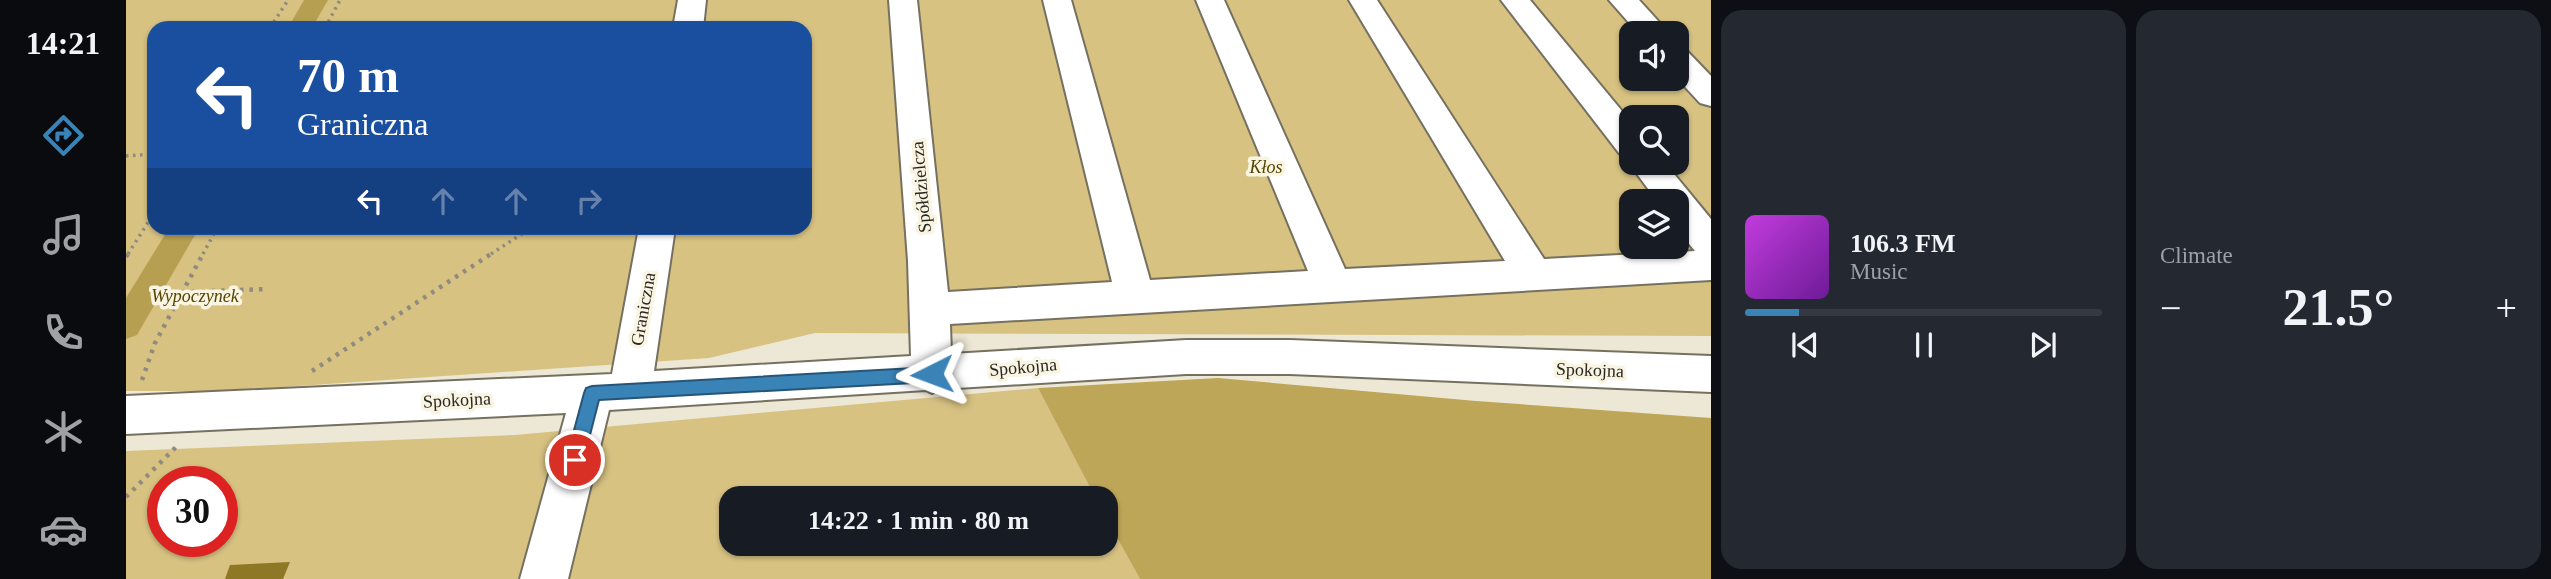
<!DOCTYPE html>
<html lang="en">
<head>
<meta charset="utf-8">
<style>
  :root { --surface:#171b24; --page:#242831; --text:#f1f3f6; --muted:#9ea1a6; --line:#363941; --accent:#3a83b7 }
  body { margin:0; font-family:Georgia,serif; background:var(--page); color:var(--text); height:100vh; display:flex; flex-direction:column; font-size:26px; white-space:nowrap }
  * { box-sizing:border-box; margin:0 }
  p { font-size:23px; color:var(--muted) }
  .icon { flex:none; width:38px; height:38px; fill:none; stroke:currentColor; stroke-width:2; stroke-linecap:round; stroke-linejoin:round }
  .map { position:relative; flex:1; overflow:hidden }
  .details { display:flex; flex-direction:column; gap:10px; padding:10px; background:#0d0f14; width:840px }
  .details>* { flex:none }
  .hud { position:absolute; left:21px; top:21px; width:665px; height:214px; border-radius:21px; box-shadow:0 2px 5px #0004; background:#1a4fa0; color:#fff; overflow:hidden }
  .fabs { position:absolute; left:1493px; top:21px; display:grid; gap:14px }
  .fabs a { display:grid; place-items:center; width:70px; height:70px; border-radius:14px; background:var(--surface); box-shadow:0 2px 5px #0004; font-size:35px }
  .speed { position:absolute; left:21px; top:466px; display:flex; gap:14px; font-size:35px; font-weight:700; text-align:center }
  .speed>* { display:grid; place-content:center; width:91px; height:91px; border-radius:50%; background:var(--surface); box-shadow:0 2px 5px #0004; line-height:1 }
  .speed .limit { border:10px solid #d22; background:#fff; color:#111 }
  .pin { position:absolute; display:grid; place-items:center; width:60px; height:60px; color:#fff; margin:-30px; border:4px solid #fff; border-radius:50%; box-shadow:0 2px 7px #0007 }
  .me { position:absolute; width:77px; margin:-38px; rotate:267deg; stroke-linejoin:round; filter:drop-shadow(0 0 5px #0008) }
  .turn { display:flex; align-items:center; gap:24px; height:147px; padding:0 35px; font-size:32px }
  .turn .icon { width:91px; height:91px; stroke-width:2.5 }
  .turn b { display:block; font-size:49px; line-height:60px }
  .lanes { display:flex; align-items:center; height:66px; padding:0 35px; background:#0003; justify-content:center; gap:35px; direction:ltr }
  .lanes .off { opacity:.35 }
  .big { font-size:52px; font-weight:700; line-height:1.1 }
  .details .tile { flex:1; display:flex; flex-direction:column; justify-content:center; gap:10px; min-width:0; padding:0 24px; border-radius:21px; background:var(--page) }
  .song { display:flex; align-items:center; gap:21px }
  .cover { width:84px; height:84px; border-radius:10px; background:linear-gradient(135deg,hsl(290 70% 55%),hsl(280 70% 35%)) }
  .played { height:7px; border-radius:4px; background:linear-gradient(90deg,var(--accent) 15%,var(--line) 15%) }
  .keys { display:flex; justify-content:space-around; direction:ltr }
  .heat { display:flex; justify-content:space-between; align-items:center; font-size:38px; direction:ltr }
  .details .tiles { flex:1; display:grid; gap:10px; grid-template-columns:repeat(2,1fr) }
  .trip { position:absolute; left:593px; top:486px; width:399px; height:70px; border-radius:21px; background:var(--surface); box-shadow:0 2px 5px #0004; font-weight:700; line-height:70px; text-align:center }
  main { display:flex; flex:1; min-height:0 }
  .dock { display:flex; flex-direction:column; width:126px; justify-content:space-around; align-items:center; background:#090b0e; color:var(--muted) }
  .dock .icon { width:49px; height:49px }
  .dock .active { color:var(--accent) }
  .dock b { font-size:32px; color:var(--text) }
  .map>svg:first-child { display:block }
</style>
</head>
<body>
<main>
<nav class="dock">
<b>14:21</b>
<svg class="icon active" aria-label="directions" viewBox="0 0 24 24"><path d="M12 3l9 9-9 9-9-9zM9 14v-3h6M13 9l2 2-2 2"/></svg>
<svg class="icon" aria-label="music" viewBox="0 0 24 24"><path d="M9 18V5l10-2v13"/><circle cx="6" cy="18" r="3"/><circle cx="16" cy="16" r="3"/></svg>
<svg class="icon" aria-label="phone" viewBox="0 0 24 24"><path d="M5 4h4l2 5-3 2q2 4 5 5l2-3 5 2v4C11 20 4 13 5 4z"/></svg>
<svg class="icon" aria-label="climate" viewBox="0 0 24 24"><path d="M12 3v18M4 7l16 10M4 17L20 7"/></svg>
<svg class="icon" aria-label="car" viewBox="0 0 24 24"><path d="M5 17H2v-5l4-1 3-4h7l3 4 3 1v5h-3M9 17h6M6 11h13"/><circle cx="7" cy="17" r="2"/><circle cx="17" cy="17" r="2"/></svg>
</nav>
<div class="map">
<svg width="1585" height="579" viewBox="0 0 1585 579">
  <rect width="100%" height="100%" fill="#ede7d5"/>
  <!-- green -->
  <g fill="#d7c282" fill-rule="evenodd">
    <path d="M 0,0 L 1585,0 L 1585,336 L 689,333 L 583,358 L 99,391 L 0,391 ZM 28,28 L 679,28 L 679,228 L 28,228 ZM 1505,33 L 1550,33 L 1550,79 L 1505,79 ZM 1505,117 L 1550,117 L 1550,163 L 1505,163 ZM 1505,201 L 1550,201 L 1550,247 L 1505,247 Z"/>
    <path d="M 912,388 L 970,499 L 606,499 L 606,544 L 980,544 L 980,518 L 1014,579 L 0,579 L 0,451 L 389,435 ZM 37,481 L 96,481 L 96,541 L 37,541 Z"/>
  </g>
  <!-- forest -->
  <path fill="#bda658" d="M 1092,378 L 1350,401 L 1585,418 L 1585,579 L 1014,579 L 980,518 L 980,499 L 970,499 L 912,388 Z"/>
  <g fill="none" stroke-linecap="round" stroke-linejoin="round">
    <!-- canal -->
    <g fill="#b79f52" fill-rule="evenodd">
      <path d="M 178,0 L 202,0 L 186,28 L 162,28 Z"/>
      <path d="M 43,228 L 73,228 L 11,335 L 0,339 L 0,298 Z"/>
    </g>
  </g>
  <!-- building -->
  <path fill="#8e7725" d="M 164,562 L 157,579 L 99,579 L 104,565 Z"/>
  <g fill="none" stroke-linecap="round" stroke-linejoin="round">
    <!-- minor casing -->
    <g stroke="#757060" stroke-width="4">
      <g id="minor">
        <path d="M 552,0 L 580,0 L 577,28 L 547,28 Z"/>
        <path d="M 763,0 L 791,0 L 822,292 L 986,282 L 917,0 L 945,0 L 1024,280 L 1182,271 L 1070,0 L 1098,0 L 1219,269 L 1379,261 L 1223,0 L 1251,0 L 1418,259 L 1569,251 L 1550,228 L 1550,201 L 1531,201 L 1503,163 L 1505,159 L 1505,163 L 1539,163 L 1585,219 L 1585,280 L 824,324 L 825,354 L 1060,340 L 1164,340 L 1585,356 L 1585,392 L 1164,374 L 1060,374 L 815,389 L 806,393 L 800,390 L 483,410 L 442,579 L 394,579 L 440,413 L 0,434 L 0,396 L 486,374 L 513,228 L 549,228 L 528,371 L 785,356 L 782,261 Z"/>
        <path d="M 1375,0 L 1404,0 L 1505,122 L 1505,157 L 1493,153 Z"/>
        <path d="M 1483,0 L 1513,0 L 1543,33 L 1512,33 Z"/>
        <path d="M 1550,48 L 1561,51 L 1585,76 L 1585,106 L 1574,103 L 1550,77 Z"/>
      </g>
    </g>
    <!-- path-far1 -->
    <g stroke="#8f8b7f" stroke-width="3.5" stroke-dasharray="2.5 4.5" stroke-linecap="butt">
      <path d="M 144,28 L 162,0"/>
      <path d="M 199,28 L 214,0"/>
      <path d="M 0,156 L 28,154"/>
      <path d="M 2,254 L 28,213"/>
      <path d="M 77,254 L 91,228"/>
      <path d="M 365,254 L 405,228"/>
    </g>
    <!-- path -->
    <g stroke="#8f8b7f" stroke-width="4.5" stroke-dasharray="3.5 6" stroke-linecap="butt">
      <path d="M 0,257 L 3,252"/>
      <path d="M 57,292 L 141,289"/>
      <path d="M 186,371 L 368,252"/>
      <path d="M 16,380 L 29,343 L 78,252"/>
      <path d="M 0,497 L 50,447"/>
    </g>
    <!-- minor -->
    <use href="#minor" fill="#fff" fill-rule="evenodd"/>
  </g>
  <!-- route -->
  <path fill="#3a83b7" stroke="#265577" stroke-width="2" d="M 806,367 L 812,369 L 815,374 L 812,380 L 806,382 L 473,400 L 456,466 L 449,468 L 443,466 L 440,460 L 458,393 L 460,388 L 466,386 Z"/>
  <g text-anchor="middle" stroke-width="7" stroke-linejoin="round" paint-order="stroke">
    <!-- park labels -->
    <g font-size="18" font-style="italic" fill="#554503" stroke="#faf5e3">
      <text x="1140" y="173">Kłos</text>
      <text x="69" y="302">Wypoczynek</text>
    </g>
    <!-- street labels -->
    <g font-size="18" fill="#292721" stroke="#faf5e3">
      <text transform="translate(795 187) rotate(-95)" y="6">Spółdzielcza</text>
      <text transform="translate(517 309) rotate(-80)" y="6">Graniczna</text>
      <text transform="translate(897 367) rotate(-5)" y="6">Spokojna</text>
      <text transform="translate(1464 370) rotate(2)" y="6">Spokojna</text>
      <text transform="translate(331 400) rotate(-3)" y="6">Spokojna</text>
    </g>
  </g>
</svg>
<div class="fabs">
<a><svg class="icon" aria-label="sound" viewBox="0 0 24 24"><path d="M4 9h4l5-4v14l-5-4H4zM17 9q2 3 0 6"/></svg></a>
<a><svg class="icon" aria-label="search" viewBox="0 0 24 24"><circle cx="10" cy="10" r="6"/><path d="M15 15l6 6"/></svg></a>
<a><svg class="icon" aria-label="layers" viewBox="0 0 24 24"><path d="M12 4l9 5-9 5-9-5zM3 14l9 5 9-5"/></svg></a>
</div>
<div class="speed"><div class="limit">30</div></div>
<div class="pin" style="left:449px;top:460px;background:#d93025"><svg class="icon" aria-label="arrive" viewBox="0 0 24 24"><path d="M6 21V4h12l-3 4 3 4H6"/></svg></div>
<svg class="me" style="left:806px;top:374px" viewBox="-20 -20 40 40"><path d="M0-17L14 15 0 8-14 15z" fill="#3a83b7" stroke="#fff" stroke-width="4"/></svg>
<div class="trip">14:22 · 1 min · 80 m</div>
<div class="hud">
<div class="turn"><svg class="icon" aria-label="left" viewBox="0 0 24 24"><path d="M17 20v-9H6M10 6l-5 5 5 5"/></svg><div><b>70 m</b>Graniczna</div></div>
<div class="lanes"><svg class="icon" aria-label="left" viewBox="0 0 24 24"><path d="M17 20v-9H6M10 6l-5 5 5 5"/></svg><svg class="icon off" aria-label="ahead" viewBox="0 0 24 24"><path d="M12 20V5M6 11l6-6 6 6"/></svg><svg class="icon off" aria-label="ahead" viewBox="0 0 24 24"><path d="M12 20V5M6 11l6-6 6 6"/></svg><svg class="icon off" aria-label="right" viewBox="0 0 24 24"><path d="M7 20v-9h11M14 6l5 5-5 5"/></svg></div>
</div>
</div>
<section class="details">
<div class="tiles">
<div class="tile">
<div class="song"><i class="cover"></i><div><b>106.3 FM</b><p>Music</p></div></div>
<div class="played"></div>
<div class="keys"><svg class="icon" aria-label="previous" viewBox="0 0 24 24"><path d="M18 5L8 12l10 7zM5 5v14"/></svg><svg class="icon" aria-label="pause" viewBox="0 0 24 24"><path d="M8 5v14M16 5v14"/></svg><svg class="icon" aria-label="next" viewBox="0 0 24 24"><path d="M6 5l10 7-10 7zM19 5v14"/></svg></div>
</div>
<div class="tile"><p>Climate</p>
<div class="heat"><a>−</a><b class="big">21.5°</b><a>+</a></div>
</div>
</div>
</section>
</main>
</body>
</html>
